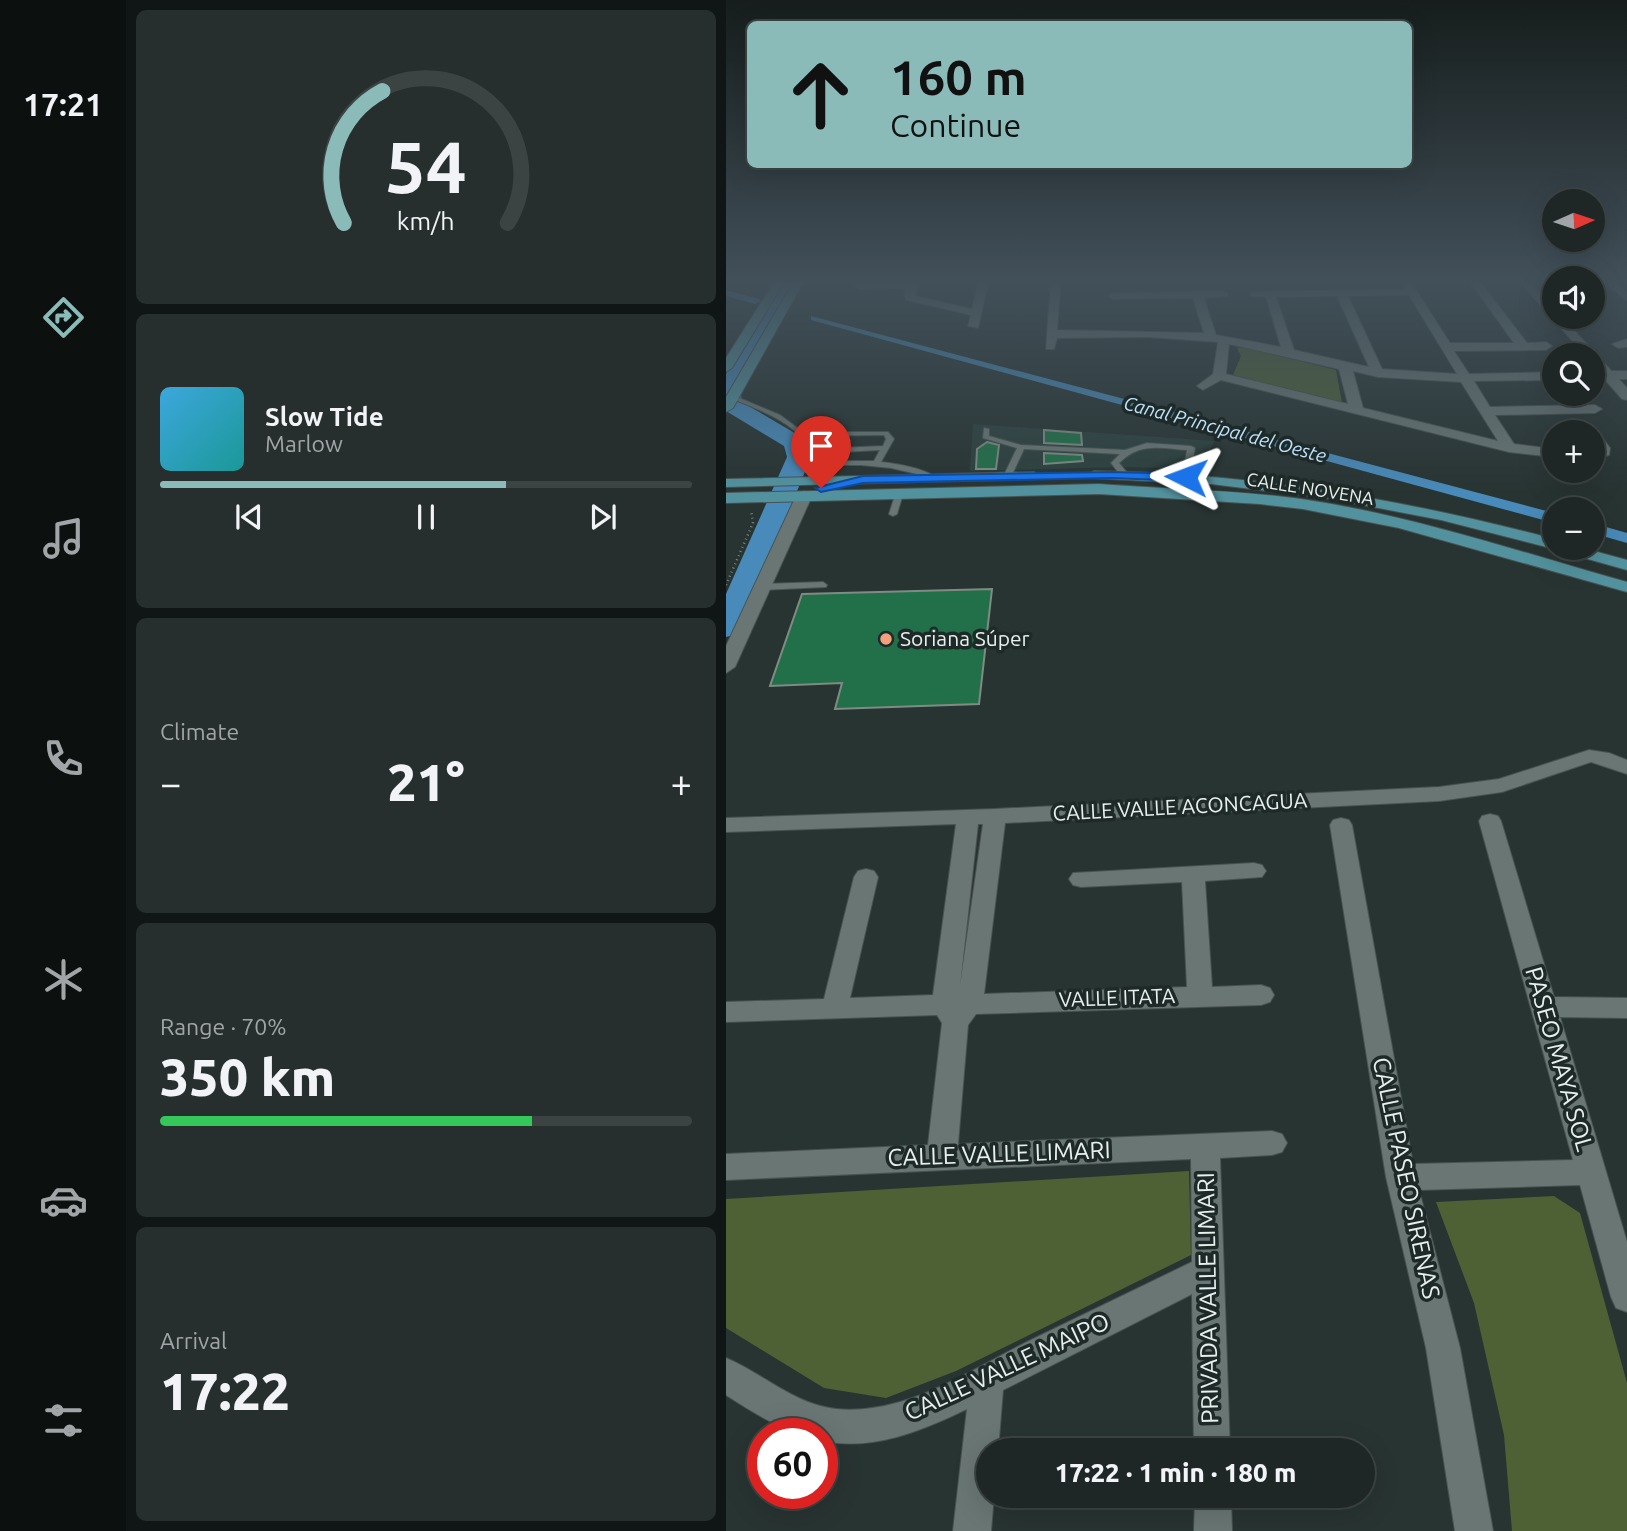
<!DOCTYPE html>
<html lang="en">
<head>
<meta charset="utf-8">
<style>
  :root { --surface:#1e2726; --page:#262f2e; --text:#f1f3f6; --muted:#a1a5a7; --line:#3c4443; --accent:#8bbbb9 }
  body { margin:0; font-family:Ubuntu,sans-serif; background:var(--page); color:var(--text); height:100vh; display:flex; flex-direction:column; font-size:26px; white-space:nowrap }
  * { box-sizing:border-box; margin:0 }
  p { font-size:23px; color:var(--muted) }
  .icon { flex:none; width:38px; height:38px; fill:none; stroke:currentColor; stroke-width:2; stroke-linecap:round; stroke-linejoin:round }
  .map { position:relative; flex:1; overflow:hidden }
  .side { display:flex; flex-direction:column; gap:10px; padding:10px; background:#101515; width:600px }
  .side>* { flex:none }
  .hud { position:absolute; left:21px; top:21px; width:665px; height:147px; border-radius:10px; box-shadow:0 7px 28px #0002,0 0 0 2px var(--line); background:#8bbbb9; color:#111; overflow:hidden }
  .needle { width:46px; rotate:87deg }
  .fabs { position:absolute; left:816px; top:189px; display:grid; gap:14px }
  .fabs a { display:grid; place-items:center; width:63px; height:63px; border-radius:50%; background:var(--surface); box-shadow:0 7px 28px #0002,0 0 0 2px var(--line); font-size:35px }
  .speed { position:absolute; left:21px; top:1418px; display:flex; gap:14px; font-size:35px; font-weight:700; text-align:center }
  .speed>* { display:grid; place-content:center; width:91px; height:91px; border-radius:50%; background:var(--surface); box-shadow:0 7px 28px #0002,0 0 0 2px var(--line); line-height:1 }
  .speed .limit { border:10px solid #d22; background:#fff; color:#111 }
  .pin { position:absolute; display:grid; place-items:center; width:60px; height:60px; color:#fff; margin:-72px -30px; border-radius:50% 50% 50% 0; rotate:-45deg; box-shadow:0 0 7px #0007 }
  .pin .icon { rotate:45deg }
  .me { position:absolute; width:77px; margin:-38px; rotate:273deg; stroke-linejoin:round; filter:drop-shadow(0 0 5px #0008) }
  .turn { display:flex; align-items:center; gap:24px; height:147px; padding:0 28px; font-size:32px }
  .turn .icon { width:91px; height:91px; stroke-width:2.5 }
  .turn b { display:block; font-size:49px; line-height:60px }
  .big { font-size:52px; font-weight:800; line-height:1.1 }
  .side .widget { flex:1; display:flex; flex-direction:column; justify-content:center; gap:10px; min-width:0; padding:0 24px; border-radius:10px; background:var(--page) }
  .side .dial { align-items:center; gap:0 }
  .dial svg { height:182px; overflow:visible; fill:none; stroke:var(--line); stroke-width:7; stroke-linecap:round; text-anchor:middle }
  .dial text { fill:var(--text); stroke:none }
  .song { display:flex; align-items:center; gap:21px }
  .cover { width:84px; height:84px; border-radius:10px; background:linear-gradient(135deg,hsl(200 70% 55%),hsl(180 70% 35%)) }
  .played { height:7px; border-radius:4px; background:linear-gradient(90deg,var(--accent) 65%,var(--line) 65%) }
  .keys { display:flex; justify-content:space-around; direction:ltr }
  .heat { display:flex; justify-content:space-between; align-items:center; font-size:38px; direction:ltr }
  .charge { height:10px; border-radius:5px; background:linear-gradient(90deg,#34c759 70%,var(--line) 0) }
  .trip { position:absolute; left:250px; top:1438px; width:399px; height:70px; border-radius:35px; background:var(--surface); box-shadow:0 7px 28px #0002,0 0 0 2px var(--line); font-weight:800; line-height:70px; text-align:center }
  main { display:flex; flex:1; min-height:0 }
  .menu { display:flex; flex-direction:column; width:126px; justify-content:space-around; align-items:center; background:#0c100f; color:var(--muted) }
  .menu .icon { width:49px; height:49px }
  .menu .active { color:var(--accent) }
  .menu b { font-size:32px; color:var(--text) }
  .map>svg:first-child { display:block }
</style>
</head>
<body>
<main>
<nav class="menu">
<b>17:21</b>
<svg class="icon active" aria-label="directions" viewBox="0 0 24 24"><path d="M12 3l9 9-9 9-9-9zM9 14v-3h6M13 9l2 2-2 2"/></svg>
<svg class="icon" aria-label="music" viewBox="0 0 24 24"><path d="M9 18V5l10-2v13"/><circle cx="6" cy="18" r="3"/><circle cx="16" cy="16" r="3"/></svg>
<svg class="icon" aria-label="phone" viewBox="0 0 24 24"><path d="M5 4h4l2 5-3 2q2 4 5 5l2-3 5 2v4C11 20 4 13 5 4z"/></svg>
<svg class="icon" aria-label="climate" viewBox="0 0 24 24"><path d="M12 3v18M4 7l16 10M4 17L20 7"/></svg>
<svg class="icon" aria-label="car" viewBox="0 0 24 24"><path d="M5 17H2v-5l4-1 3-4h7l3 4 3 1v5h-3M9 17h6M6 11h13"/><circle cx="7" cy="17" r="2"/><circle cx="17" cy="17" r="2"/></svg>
<svg class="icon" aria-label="filters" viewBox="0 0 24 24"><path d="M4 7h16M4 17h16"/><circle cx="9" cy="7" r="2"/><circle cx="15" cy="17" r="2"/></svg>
</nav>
<section class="side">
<div class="widget dial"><svg viewBox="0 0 100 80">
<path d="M14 69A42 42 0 1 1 86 69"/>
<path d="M14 69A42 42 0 0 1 31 11" stroke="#8bbbb9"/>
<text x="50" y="56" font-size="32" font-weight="700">54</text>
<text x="50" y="72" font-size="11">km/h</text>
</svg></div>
<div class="widget">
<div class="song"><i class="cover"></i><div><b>Slow Tide</b><p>Marlow</p></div></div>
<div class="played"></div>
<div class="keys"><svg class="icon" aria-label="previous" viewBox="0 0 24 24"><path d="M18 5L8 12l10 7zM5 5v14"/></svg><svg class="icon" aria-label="pause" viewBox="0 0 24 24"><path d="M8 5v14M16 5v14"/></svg><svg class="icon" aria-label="next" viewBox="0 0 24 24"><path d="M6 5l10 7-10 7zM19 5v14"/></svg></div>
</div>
<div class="widget"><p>Climate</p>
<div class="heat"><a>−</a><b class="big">21°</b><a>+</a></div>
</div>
<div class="widget"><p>Range · 70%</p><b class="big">350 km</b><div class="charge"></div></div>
<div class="widget"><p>Arrival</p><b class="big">17:22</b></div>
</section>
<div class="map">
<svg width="901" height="1531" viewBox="0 0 901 1531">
  <rect width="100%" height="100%" fill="#283432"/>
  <!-- built -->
  <path fill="#2d413e" d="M 247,424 L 488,441 L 476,469 L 400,467 L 244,471 Z"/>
  <!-- green -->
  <g fill="#4d6135">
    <path d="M 517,347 L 610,370 L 616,403 L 507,375 L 515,356 L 511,348 Z"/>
    <path d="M 463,1171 L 465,1255 L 230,1371 L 160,1398 L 98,1388 L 0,1328 L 0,1199 Z"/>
    <path d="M 828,1196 L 854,1213 L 901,1383 L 901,1531 L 786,1531 L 778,1435 L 748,1303 L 710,1202 Z"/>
  </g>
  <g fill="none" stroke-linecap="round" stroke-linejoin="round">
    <!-- canal -->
    <g fill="#488ab9" fill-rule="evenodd">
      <path d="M 0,290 L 33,299 L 35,301 L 29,304 L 0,296 Z"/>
      <path d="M 85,316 L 828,513 L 828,523 L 85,320 Z"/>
      <path d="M 866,523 L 901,533 L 901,543 L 866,533 Z"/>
    </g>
    <!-- river -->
    <path fill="#488ab9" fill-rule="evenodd" d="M 58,279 L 76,279 L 14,387 L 16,402 L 77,438 L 85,457 L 15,628 L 11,634 L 0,637 L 0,594 L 61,457 L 58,446 L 0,411 L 0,374 Z"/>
  </g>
  <!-- building -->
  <g fill="#227049" stroke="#808b84" stroke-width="2">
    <path d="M 318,430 L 355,433 L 356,445 L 318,443 Z"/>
    <path d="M 261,442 L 273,445 L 270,469 L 250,469 L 251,449 Z"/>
    <path d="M 318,453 L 356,455 L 357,461 L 318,464 Z"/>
    <path d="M 266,589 L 253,704 L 109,709 L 116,683 L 44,686 L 76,594 Z"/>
  </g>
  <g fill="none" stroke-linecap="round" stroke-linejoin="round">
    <!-- service casing -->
    <g stroke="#485251" stroke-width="2">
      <g id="service">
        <path d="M 823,279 L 828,279 L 828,283 L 823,280 Z"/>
        <path d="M 828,289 L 828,293 L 809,296 L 806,294 Z"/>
        <path d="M 6,395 L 54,415 L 77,432 L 162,432 L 168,439 L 155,462 C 174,464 196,468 212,478 L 208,480 L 191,474 L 165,468 L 135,465 L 92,465 L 89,480 L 82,482 C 82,471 87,460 82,449 C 72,422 28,408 4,398 L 3,397 ZM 158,435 L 160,439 L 157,446 L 111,448 L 106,451 L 102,461 L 92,461 L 89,449 L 81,436 ZM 154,450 L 148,461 L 109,461 L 112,454 L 116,452 Z"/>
        <path d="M 258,428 L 263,429 L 263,436 L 295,445 L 399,450 L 421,443 L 465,446 L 469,448 L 464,477 L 460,479 L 456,477 L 461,450 C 434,448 414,442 393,463 L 403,475 L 399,477 L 396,477 L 385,463 L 394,454 L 298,449 L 285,477 L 281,479 L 277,477 L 291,448 L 257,438 Z"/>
        <path d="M 170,492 L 177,494 L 171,514 L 167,516 L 163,514 Z"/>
        <path d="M 97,582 L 101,585 L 100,587 L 34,590 L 30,587 L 34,584 Z"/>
      </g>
    </g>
    <!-- minor casing -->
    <g stroke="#485251" stroke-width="2">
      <g id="minor">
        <path d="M 184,279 L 194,279 L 189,296 L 246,309 L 253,279 L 263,279 L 252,328 L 242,326 L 245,315 L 180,300 L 178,293 L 180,288 L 133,289 L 128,286 L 133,283 L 182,282 Z"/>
        <path d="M 325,279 L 335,279 L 331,330 L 478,333 L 467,298 L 387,299 L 382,296 L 387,293 L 497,291 L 502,294 L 501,296 L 478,298 L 490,335 L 555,347 L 540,297 L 525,296 L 525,292 L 679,289 L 673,279 L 683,279 L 724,343 L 788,343 L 742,279 L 752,279 L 801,343 L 820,342 L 826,346 L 820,350 L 728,351 L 743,374 L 828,372 L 828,380 L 748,381 L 764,407 L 869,405 L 876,409 L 869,413 L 769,415 L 788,444 L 828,449 L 828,457 L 783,452 L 495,380 L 477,390 L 471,386 L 487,374 L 492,342 L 422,337 L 331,338 L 328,349 L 320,349 ZM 683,295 L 731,374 L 656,369 L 622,296 ZM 611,296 L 643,367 L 568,350 L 550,297 ZM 503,344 L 613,369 L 622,404 L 500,374 ZM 627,371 L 652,377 L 735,382 L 772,441 L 637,408 Z"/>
        <path d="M 875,279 L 886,279 L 901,292 L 901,301 Z"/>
        <path d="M 901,339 L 901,347 L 892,348 L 886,344 Z"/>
        <rect x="866" y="371" width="35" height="8"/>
        <path d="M 866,430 L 871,431 L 884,448 L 883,455 L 866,460 L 866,451 L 870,450 L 866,444 L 866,432 L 860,432 Z"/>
        <path d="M 78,491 L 86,496 L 9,667 L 0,673 L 0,646 L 70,496 Z"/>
        <path d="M 863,750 L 883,753 L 901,760 L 901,774 L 865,762 L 776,792 L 713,801 L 279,823 L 258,994 L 461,987 L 456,882 L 355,887 L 347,885 L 343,879 L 347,873 L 528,863 L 536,865 L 540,871 L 536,877 L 479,881 L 486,987 L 535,985 L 544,988 L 548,995 L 544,1002 L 535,1005 L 250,1014 L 242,1025 L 232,1144 L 546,1131 L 556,1134 L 561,1143 L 556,1152 L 546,1155 L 494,1158 L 504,1451 L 468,1451 L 466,1294 L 277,1390 L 272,1451 L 262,1451 L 262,1496 L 268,1496 L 265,1531 L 227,1531 L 241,1409 C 195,1431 148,1451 96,1441 L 96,1433 C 56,1433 33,1416 0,1395 L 0,1358 C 38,1374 67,1404 110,1409 C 179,1416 244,1370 303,1341 C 357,1315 412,1288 466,1262 L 465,1159 L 0,1180 L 0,1154 L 202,1145 L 216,1023 L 211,1015 L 0,1022 L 0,1002 L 98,999 L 128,877 L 132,871 L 140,869 L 148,871 L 152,877 L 124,998 L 207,995 L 230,824 L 0,832 L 0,818 L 269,809 L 713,787 L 773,779 ZM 252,824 L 257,824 L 234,986 Z"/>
        <path d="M 764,814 L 772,816 L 775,821 L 828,997 L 901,998 L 901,1018 L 834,1017 L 901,1242 L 901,1312 L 890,1308 L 885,1297 L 854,1185 L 693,1190 L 734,1348 L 767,1531 L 729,1531 L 700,1348 L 660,1177 L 604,825 L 607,820 L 615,818 L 623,820 L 626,825 L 687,1164 L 847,1160 L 753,821 L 756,816 Z"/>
        <path d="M 469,1496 L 505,1496 L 506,1531 L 468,1531 Z"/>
      </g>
    </g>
    <!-- tertiary casing -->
    <g stroke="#485251" stroke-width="2">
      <path id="tertiary" d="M 791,279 L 801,279 L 828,307 L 828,317 L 836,317 L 901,388 L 901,400 L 896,399 L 866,365 L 866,355 L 859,355 Z"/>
    </g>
    <!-- primary casing -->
    <g stroke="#485251" stroke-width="2">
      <g id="primary">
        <path d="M 50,279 L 60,279 L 6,368 L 0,372 L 0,358 Z"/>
        <path d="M 69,279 L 79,279 L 7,408 L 0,412 L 0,397 Z"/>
        <path d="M 368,471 C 525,473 676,499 828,539 L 828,548 L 857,548 L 901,560 L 901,570 L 833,551 L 831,548 L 828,549 L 715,520 L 600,498 L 485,484 L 363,478 L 361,475 Z"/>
        <path d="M 308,472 L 315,476 L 313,479 L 0,487 L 0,479 Z"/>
        <path d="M 373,484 C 440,489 508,490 575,499 C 685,515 794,552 901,582 L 901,592 L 673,528 L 577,509 L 534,504 L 373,494 L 0,503 L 0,493 Z"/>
      </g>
    </g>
    <!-- path -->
    <path stroke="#798381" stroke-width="2.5" stroke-dasharray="1 3.5" stroke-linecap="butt" d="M 0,585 L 27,523 L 25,510"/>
    <!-- service -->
    <use href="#service" fill="#697674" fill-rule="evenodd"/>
    <!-- minor -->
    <use href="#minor" fill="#697674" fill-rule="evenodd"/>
    <!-- tertiary -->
    <use href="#tertiary" fill="#697674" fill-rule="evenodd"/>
    <!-- primary -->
    <use href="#primary" fill="#52929e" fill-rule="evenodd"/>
  </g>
  <!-- sky -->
  <linearGradient id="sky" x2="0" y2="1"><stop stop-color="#161d1c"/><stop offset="0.57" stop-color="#42505a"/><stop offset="1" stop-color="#42505a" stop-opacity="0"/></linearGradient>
  <rect width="901" height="493" fill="url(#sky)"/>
  <!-- route -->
  <path fill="#1a73e8" stroke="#114b97" stroke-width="2" d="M 385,472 L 460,474 L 466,477 L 460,481 L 385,478 L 137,483 L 95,492 L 89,488 L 137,476 Z"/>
  <!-- markers -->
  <circle fill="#f2a17e" stroke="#1e2a28" stroke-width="2.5" cx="160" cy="639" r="7"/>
  <g text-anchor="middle" stroke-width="7" stroke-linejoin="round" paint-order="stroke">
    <!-- far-street labels -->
    <g font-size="18" fill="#e8f0ee" stroke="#1e2a28">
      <text transform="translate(584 489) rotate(9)" y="6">CALLE NOVENA</text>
    </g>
    <!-- far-water labels -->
    <g font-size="19" font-style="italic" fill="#c0e2fd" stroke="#1e2a28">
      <text transform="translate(499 429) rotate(15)" y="7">Canal Principal del Oeste</text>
    </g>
    <!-- poi labels -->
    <g font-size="21" fill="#e8f0ee" stroke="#1e2a28" text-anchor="start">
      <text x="174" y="646">Soriana Súper</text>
    </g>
    <!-- street labels -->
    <g font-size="21" fill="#e8f0ee" stroke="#1e2a28">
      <text transform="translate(454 807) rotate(-3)" y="7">CALLE VALLE ACONCAGUA</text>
      <text transform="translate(391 998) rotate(-2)" y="7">VALLE ITATA</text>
    </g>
    <!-- near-street labels -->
    <g font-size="24" fill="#e8f0ee" stroke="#1e2a28">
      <text transform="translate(833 1059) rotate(74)" y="8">PASEO MAYA SOL</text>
      <text transform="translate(273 1154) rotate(-2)" y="8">CALLE VALLE LIMARI</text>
      <text transform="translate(680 1178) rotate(78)" y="8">CALLE PASEO SIRENAS</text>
      <text transform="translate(482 1298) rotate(-91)" y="8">PRIVADA VALLE LIMARI</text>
      <text transform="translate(281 1367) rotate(-25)" y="8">CALLE VALLE MAIPO</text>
    </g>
  </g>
</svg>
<div class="fabs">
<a><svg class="needle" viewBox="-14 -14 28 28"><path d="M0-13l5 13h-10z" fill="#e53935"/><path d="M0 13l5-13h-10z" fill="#a1a5a7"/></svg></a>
<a><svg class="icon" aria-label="sound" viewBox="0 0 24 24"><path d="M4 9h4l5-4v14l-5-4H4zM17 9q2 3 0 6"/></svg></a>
<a><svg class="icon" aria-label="search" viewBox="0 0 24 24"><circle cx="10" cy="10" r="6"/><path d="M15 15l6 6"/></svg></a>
<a>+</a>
<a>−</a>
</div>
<div class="speed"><div class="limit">60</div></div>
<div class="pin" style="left:95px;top:488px;background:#d93025"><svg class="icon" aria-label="arrive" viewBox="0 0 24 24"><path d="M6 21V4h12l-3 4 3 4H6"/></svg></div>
<svg class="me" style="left:460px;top:477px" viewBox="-20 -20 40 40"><path d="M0-17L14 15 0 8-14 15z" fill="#1a73e8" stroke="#fff" stroke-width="4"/></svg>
<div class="trip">17:22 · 1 min · 180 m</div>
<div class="hud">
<div class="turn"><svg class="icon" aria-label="ahead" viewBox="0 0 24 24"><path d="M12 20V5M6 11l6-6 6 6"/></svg><div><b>160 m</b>Continue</div></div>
</div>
</div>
</main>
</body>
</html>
